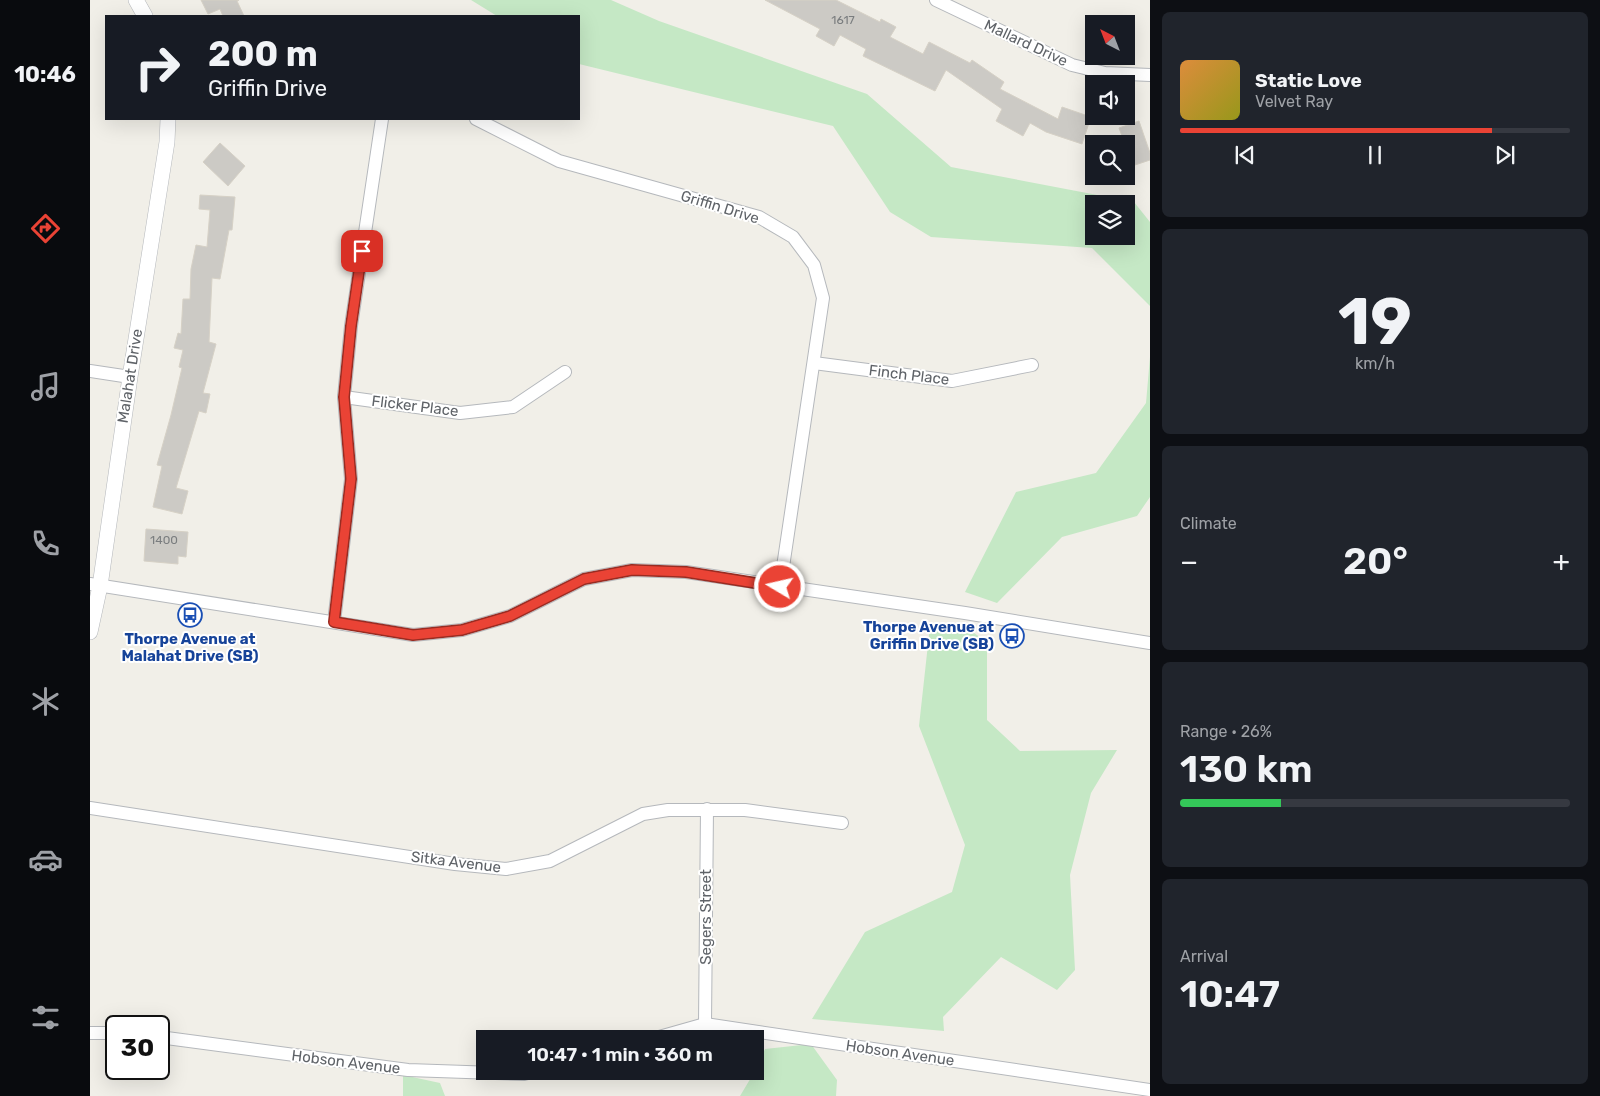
<!DOCTYPE html>
<html lang="en">
<head>
<meta charset="utf-8">
<style>
  :root { --surface:#171b24; --page:#20242c; --text:#f1f3f6; --muted:#9ea1a6; --line:#363941; --accent:#ea4335 }
  body { margin:0; font-family:Rubik,sans-serif; background:var(--page); color:var(--text); height:100vh; display:flex; flex-direction:column; font-size:19px; white-space:nowrap }
  * { box-sizing:border-box; margin:0 }
  p { font-size:16px; color:var(--muted) }
  .icon { flex:none; width:28px; height:28px; fill:none; stroke:currentColor; stroke-width:2; stroke-linecap:round; stroke-linejoin:round }
  .map { position:relative; flex:1; overflow:hidden }
  .panel { display:flex; flex-direction:column; gap:12px; padding:12px; background:#0d0f14; width:450px }
  .panel>* { flex:none }
  .banner { position:absolute; left:15px; top:15px; width:475px; height:105px; border-radius:0px; box-shadow:0 5px 20px #0002; background:#171b24; color:var(--text); overflow:hidden }
  .needle { width:32px; rotate:318deg }
  .buttons { position:absolute; left:995px; top:15px; display:grid; gap:10px }
  .buttons a { display:grid; place-items:center; width:50px; height:50px; border-radius:0px; background:var(--surface); box-shadow:0 5px 20px #0002; font-size:25px }
  .speed { position:absolute; left:15px; top:1015px; display:flex; gap:10px; font-size:25px; font-weight:700; text-align:center }
  .speed>* { display:grid; place-content:center; width:65px; height:65px; border-radius:50%; background:var(--surface); box-shadow:0 5px 20px #0002; line-height:1 }
  .speed .limit { border:2px solid #111; border-radius:8px; background:#fff; color:#111 }
  .pin { position:absolute; display:grid; place-items:center; width:42px; height:42px; color:#fff; margin:-21px; border-radius:10px; box-shadow:0 2px 8px #0006 }
  .me { position:absolute; width:55px; margin:-28px; rotate:279deg; stroke-linejoin:round; filter:drop-shadow(0 0 4px #0008) }
  .turn { display:flex; align-items:center; gap:18px; height:105px; padding:0 20px; font-size:22px }
  .turn .icon { width:65px; height:65px; stroke-width:2.5 }
  .turn b { display:block; font-size:35px; line-height:42px }
  .big { font-size:38px; font-weight:600; line-height:1.1 }
  .panel .widget { flex:1; display:flex; flex-direction:column; justify-content:center; gap:8px; min-width:0; padding:0 18px; border-radius:8px; background:var(--page) }
  .panel .dial { align-items:center; gap:0 }
  .dial b { font-size:65px; line-height:1 }
  .song { display:flex; align-items:center; gap:15px }
  .cover { width:60px; height:60px; border-radius:8px; background:linear-gradient(135deg,hsl(30 70% 55%),hsl(60 70% 35%)) }
  .played { height:5px; border-radius:2px; background:linear-gradient(90deg,var(--accent) 80%,var(--line) 80%) }
  .keys { display:flex; justify-content:space-around; direction:ltr }
  .heat { display:flex; justify-content:space-between; align-items:center; font-size:28px; direction:ltr }
  .charge { height:8px; border-radius:4px; background:linear-gradient(90deg,#34c759 26%,var(--line) 0) }
  .trip { position:absolute; left:386px; top:1030px; width:288px; height:50px; border-radius:0px; background:var(--surface); box-shadow:0 5px 20px #0002; font-weight:600; line-height:50px; text-align:center }
  main { display:flex; flex:1; min-height:0 }
  .menu { display:flex; flex-direction:column; width:90px; justify-content:space-around; align-items:center; background:#090b0e; color:var(--muted) }
  .menu .icon { width:35px; height:35px }
  .menu .active { color:var(--accent) }
  .menu b { font-size:22px; color:var(--text) }
  .map>svg:first-child { display:block }
</style>
</head>
<body>
<main>
<nav class="menu">
<b>10:46</b>
<svg class="icon active" aria-label="directions" viewBox="0 0 24 24"><path d="M12 3l9 9-9 9-9-9zM9 14v-3h6M13 9l2 2-2 2"/></svg>
<svg class="icon" aria-label="music" viewBox="0 0 24 24"><path d="M9 18V5l10-2v13"/><circle cx="6" cy="18" r="3"/><circle cx="16" cy="16" r="3"/></svg>
<svg class="icon" aria-label="phone" viewBox="0 0 24 24"><path d="M5 4h4l2 5-3 2q2 4 5 5l2-3 5 2v4C11 20 4 13 5 4z"/></svg>
<svg class="icon" aria-label="climate" viewBox="0 0 24 24"><path d="M12 3v18M4 7l16 10M4 17L20 7"/></svg>
<svg class="icon" aria-label="car" viewBox="0 0 24 24"><path d="M5 17H2v-5l4-1 3-4h7l3 4 3 1v5h-3M9 17h6M6 11h13"/><circle cx="7" cy="17" r="2"/><circle cx="17" cy="17" r="2"/></svg>
<svg class="icon" aria-label="filters" viewBox="0 0 24 24"><path d="M4 7h16M4 17h16"/><circle cx="9" cy="7" r="2"/><circle cx="15" cy="17" r="2"/></svg>
</nav>
<div class="map">
<svg width="1060" height="1096" viewBox="0 0 1060 1096">
  <rect width="100%" height="100%" fill="#f1efe8"/>
  <!-- green -->
  <g fill="#c5e8c5" fill-rule="evenodd">
    <path d="M 381,0 L 521,0 L 569,21 L 777,94 L 861,167 L 1044,202 L 1060,222 L 1060,306 L 1002,248 L 841,237 L 800,212 L 743,126 L 489,64 L 489,16 L 407,16 ZM 1004,204 L 1036,204 L 1036,236 L 1004,236 Z"/>
    <path d="M 1060,357 L 1060,497 L 1047,516 L 972,537 L 907,603 L 875,592 L 926,492 L 1006,473 L 1056,403 Z"/>
    <path d="M 840,626 L 874,626 L 897,642 L 897,720 L 930,751 L 1027,750 L 1001,793 L 980,875 L 985,970 L 967,990 L 911,957 L 853,1017 L 854,1031 L 722,1019 L 775,932 L 862,892 L 875,845 L 829,726 Z"/>
    <path d="M 721,1044 L 747,1080 L 746,1096 L 650,1096 L 665,1071 L 675,1049 Z"/>
    <path d="M 313,1075 L 350,1083 L 355,1096 L 313,1096 Z"/>
  </g>
  <!-- building -->
  <g fill="#cccac5" stroke="#d6d1c6">
    <path d="M 111,0 L 149,0 L 147,1 L 154,16 L 133,16 L 130,9 L 118,14 Z"/>
    <path d="M 675,0 L 746,0 L 790,22 L 791,19 L 806,27 L 800,37 L 833,54 L 839,42 L 880,63 L 882,60 L 914,82 L 910,89 L 968,119 L 972,107 L 1001,117 L 992,144 L 956,132 L 940,123 L 933,136 L 906,121 L 912,109 L 856,70 L 845,91 L 773,56 L 776,49 L 750,35 L 744,46 L 726,36 L 730,29 Z"/>
    <path d="M 1049,121 L 1060,153 L 1060,160 L 1036,168 L 1036,144 L 1035,144 L 1029,128 Z"/>
    <path d="M 130,143 L 155,166 L 138,186 L 113,162 Z"/>
    <path d="M 110,195 L 145,197 L 142,230 L 139,230 L 130,279 L 122,278 L 119,342 L 126,344 L 113,393 L 120,394 L 116,413 L 109,411 L 86,488 L 98,491 L 92,514 L 63,507 L 72,466 L 67,465 L 81,415 L 92,368 L 89,367 L 93,350 L 84,348 L 88,333 L 91,334 L 93,299 L 100,299 L 101,269 L 106,245 L 117,247 L 120,210 L 109,209 Z"/>
    <path d="M 56,529 L 98,532 L 96,557 L 88,556 L 88,564 L 54,561 Z"/>
  </g>
  <g fill="none" stroke-linecap="round" stroke-linejoin="round">
    <!-- minor casing -->
    <g stroke="#b5b8bc" stroke-width="14">
      <g id="minor">
        <path d="M 846,0 L 982,65 L 1015,73 L 1060,75"/>
        <path d="M 386,119 L 469,161 L 669,217 L 703,237 L 724,265 L 733,298 L 690,587"/>
        <path d="M 724,363 L 862,381 L 942,365"/>
        <path d="M 0,371 L 40,377"/>
        <path d="M 254,397 L 370,413 L 423,407 L 475,372"/>
        <path d="M 0,584 L 323,635 L 372,630 L 420,616 L 494,579 L 542,570 L 596,572 L 875,613 L 1060,643"/>
        <path d="M 244,622 L 261,479 L 254,397 L 261,326 L 292,119"/>
        <path d="M 0,808 L 365,864 L 416,869 L 460,861 L 553,814 L 578,810 L 655,810 L 752,823"/>
        <path d="M 615,1024 L 617,809"/>
        <path d="M 0,1033 L 26,1033"/>
        <path d="M 69,1037 L 318,1070 L 434,1074 L 445,1071"/>
        <path d="M 562,1039 L 615,1024 L 1060,1090"/>
      </g>
    </g>
    <!-- tertiary casing -->
    <g stroke="#b5b8bc" stroke-width="16">
      <g id="tertiary">
        <path d="M 46,0 L 55,16"/>
        <path d="M 0,632 L 10,586 L 40,377 L 77,142 L 78,119"/>
      </g>
    </g>
    <!-- minor -->
    <use href="#minor" stroke="#fff" stroke-width="12"/>
    <!-- tertiary -->
    <use href="#tertiary" stroke="#fff" stroke-width="15"/>
  </g>
  <g fill="none" stroke-linecap="round" stroke-linejoin="round">
    <!-- route casing -->
    <g stroke="#982c22" stroke-width="12">
      <path id="route" d="M 272,251 L 261,326 L 254,397 L 261,479 L 244,622 L 323,635 L 372,630 L 420,616 L 494,579 L 542,570 L 596,572 L 690,587"/>
    </g>
    <!-- route -->
    <use href="#route" stroke="#ea4335" stroke-width="9"/>
  </g>
  <!-- icons -->
  <defs>
    <g id="bus-ring" transform="scale(1.25)"><circle r="9.5" fill="#fff" stroke="#1a4fb4" stroke-width="1.5"/><path d="M-5-6H5V4H4V6H2V4H-2V6H-4V4H-5ZM-3.5-4V0h7V-4ZM-3.5 1.2v1.5H-2V1.2ZM2 1.2v1.5H3.5V1.2Z" fill="#1a4fb4"/></g>
  </defs>
  <g fill-rule="evenodd">
    <use href="#bus-ring" x="100" y="615"/>
    <use href="#bus-ring" x="922" y="636"/>
  </g>
  <g text-anchor="middle" stroke-width="4" stroke-linejoin="round" paint-order="stroke">
    <!-- number labels -->
    <g font-size="12" fill="#7a7d7f">
      <text x="753" y="24">1617</text>
      <text x="74" y="544">1400</text>
    </g>
    <!-- street labels -->
    <g font-size="15" fill="#5f6368" stroke="#fff">
      <text transform="translate(936 43) rotate(25)" y="5">Mallard Drive</text>
      <text transform="translate(630 207) rotate(17)" y="5">Griffin Drive</text>
      <text transform="translate(819 375) rotate(7)" y="5">Finch Place</text>
      <text transform="translate(40 376) rotate(-81)" y="5">Malahat Drive</text>
      <text transform="translate(325 406) rotate(7)" y="5">Flicker Place</text>
      <text transform="translate(366 862) rotate(7)" y="5">Sitka Avenue</text>
      <text transform="translate(616 917) rotate(-90)" y="5">Segers Street</text>
      <text transform="translate(810 1053) rotate(8)" y="5">Hobson Avenue</text>
      <text transform="translate(256 1062) rotate(7)" y="5">Hobson Avenue</text>
    </g>
    <!-- transit labels -->
    <g font-size="15" font-weight="bold" fill="#164399" stroke="#fff" text-anchor="end">
      <text x="904" y="632">Thorpe Avenue at<tspan x="904" dy="17">Griffin Drive (SB)</tspan></text>
      <text x="100" y="644" text-anchor="middle">Thorpe Avenue at<tspan x="100" dy="17">Malahat Drive (SB)</tspan></text>
    </g>
  </g>
</svg>
<div class="buttons">
<a><svg class="needle" viewBox="-14 -14 28 28"><path d="M0-13l5 13h-10z" fill="#e53935"/><path d="M0 13l5-13h-10z" fill="#9ea1a6"/></svg></a>
<a><svg class="icon" aria-label="sound" viewBox="0 0 24 24"><path d="M4 9h4l5-4v14l-5-4H4zM17 9q2 3 0 6"/></svg></a>
<a><svg class="icon" aria-label="search" viewBox="0 0 24 24"><circle cx="10" cy="10" r="6"/><path d="M15 15l6 6"/></svg></a>
<a><svg class="icon" aria-label="layers" viewBox="0 0 24 24"><path d="M12 4l9 5-9 5-9-5zM3 14l9 5 9-5"/></svg></a>
</div>
<div class="speed"><div class="limit">30</div></div>
<div class="pin" style="left:272px;top:251px;background:#d93025"><svg class="icon" aria-label="arrive" viewBox="0 0 24 24"><path d="M6 21V4h12l-3 4 3 4H6"/></svg></div>
<svg class="me" style="left:690px;top:587px" viewBox="-20 -20 40 40"><circle r="17" fill="#ea4335" stroke="#fff" stroke-width="3"/><path d="M0-11L8 9 0 5-8 9z" fill="#fff"/></svg>
<div class="trip">10:47 · 1 min · 360 m</div>
<div class="banner">
<div class="turn"><svg class="icon" aria-label="right" viewBox="0 0 24 24"><path d="M7 20v-9h11M14 6l5 5-5 5"/></svg><div><b>200 m</b>Griffin Drive</div></div>
</div>
</div>
<section class="panel">
<div class="widget">
<div class="song"><i class="cover"></i><div><b>Static Love</b><p>Velvet Ray</p></div></div>
<div class="played"></div>
<div class="keys"><svg class="icon" aria-label="previous" viewBox="0 0 24 24"><path d="M18 5L8 12l10 7zM5 5v14"/></svg><svg class="icon" aria-label="pause" viewBox="0 0 24 24"><path d="M8 5v14M16 5v14"/></svg><svg class="icon" aria-label="next" viewBox="0 0 24 24"><path d="M6 5l10 7-10 7zM19 5v14"/></svg></div>
</div>
<div class="widget dial"><b>19</b><p>km/h</p></div>
<div class="widget"><p>Climate</p>
<div class="heat"><a>−</a><b class="big">20°</b><a>+</a></div>
</div>
<div class="widget"><p>Range · 26%</p><b class="big">130 km</b><div class="charge"></div></div>
<div class="widget"><p>Arrival</p><b class="big">10:47</b></div>
</section>
</main>
</body>
</html>
